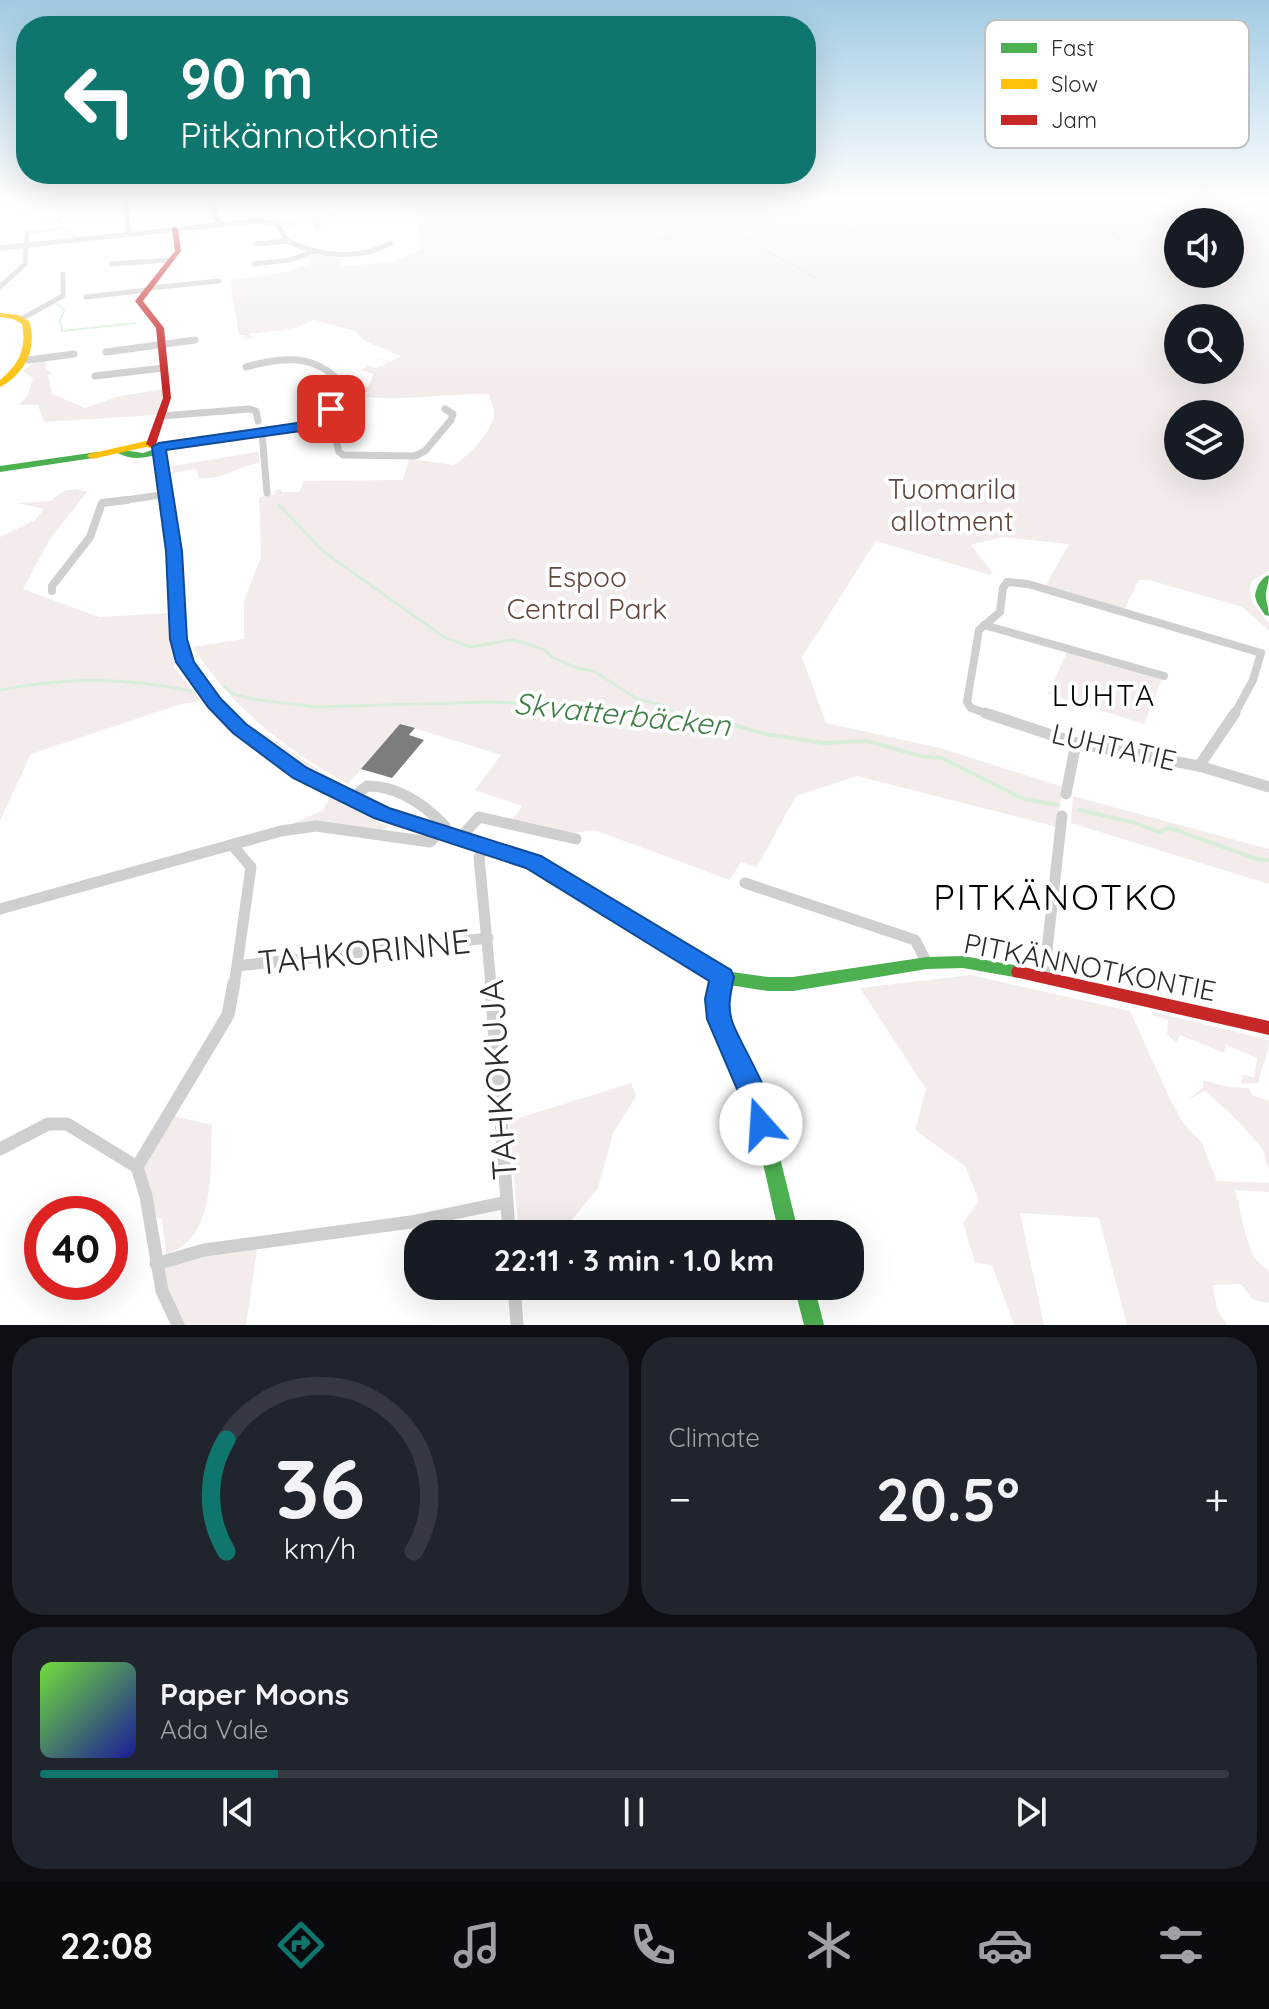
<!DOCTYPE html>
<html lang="en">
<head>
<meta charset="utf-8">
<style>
  :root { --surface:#171b24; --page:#20242c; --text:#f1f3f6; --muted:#9ea1a6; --line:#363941; --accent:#0f766e }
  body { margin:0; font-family:Quicksand,sans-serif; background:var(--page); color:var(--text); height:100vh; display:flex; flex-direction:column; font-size:30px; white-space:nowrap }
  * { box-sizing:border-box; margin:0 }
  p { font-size:26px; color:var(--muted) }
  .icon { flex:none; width:44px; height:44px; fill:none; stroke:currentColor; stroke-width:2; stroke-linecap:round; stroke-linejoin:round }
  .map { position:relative; height:1325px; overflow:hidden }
  .sheet { display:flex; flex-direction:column; gap:12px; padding:12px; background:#0d0f14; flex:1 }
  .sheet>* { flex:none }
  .top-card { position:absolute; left:16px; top:16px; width:800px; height:168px; border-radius:32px; box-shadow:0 8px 32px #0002; background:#0f766e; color:#fff; overflow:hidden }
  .buttons { position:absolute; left:1164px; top:208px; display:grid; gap:16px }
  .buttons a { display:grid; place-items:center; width:80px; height:80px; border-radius:50%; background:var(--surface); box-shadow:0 8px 32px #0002; font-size:40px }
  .speed { position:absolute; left:24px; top:1196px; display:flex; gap:16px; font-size:40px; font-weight:700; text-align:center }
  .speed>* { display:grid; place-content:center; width:104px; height:104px; border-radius:50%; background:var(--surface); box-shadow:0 8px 32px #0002; line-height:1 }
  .speed .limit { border:12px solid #d22; background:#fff; color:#111 }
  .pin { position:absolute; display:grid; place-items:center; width:68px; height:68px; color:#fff; margin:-34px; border-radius:16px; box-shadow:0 4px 12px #0006 }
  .me { position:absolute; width:88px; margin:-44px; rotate:341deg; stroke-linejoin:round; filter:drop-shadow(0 0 6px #0008) }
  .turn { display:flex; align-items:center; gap:28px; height:168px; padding:0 32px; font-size:36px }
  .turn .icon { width:104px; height:104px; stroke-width:2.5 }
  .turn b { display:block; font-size:56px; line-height:68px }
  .big { font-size:60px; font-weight:800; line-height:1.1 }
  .sheet .widget { flex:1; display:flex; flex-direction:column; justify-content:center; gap:12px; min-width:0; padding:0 28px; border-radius:32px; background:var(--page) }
  .sheet .dial { align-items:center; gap:0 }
  .dial svg { height:208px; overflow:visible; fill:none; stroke:var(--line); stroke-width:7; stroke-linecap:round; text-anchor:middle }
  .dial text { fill:var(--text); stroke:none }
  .song { display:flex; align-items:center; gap:24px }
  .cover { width:96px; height:96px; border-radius:12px; background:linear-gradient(135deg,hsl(100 70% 55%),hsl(240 70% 35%)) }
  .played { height:8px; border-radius:4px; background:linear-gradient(90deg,var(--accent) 20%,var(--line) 20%) }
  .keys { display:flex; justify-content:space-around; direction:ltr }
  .heat { display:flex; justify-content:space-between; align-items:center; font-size:44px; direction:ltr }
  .sheet .tiles { flex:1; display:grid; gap:12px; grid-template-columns:1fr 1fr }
  .widget:last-child { grid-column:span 2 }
  .trip { position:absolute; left:404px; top:1220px; width:460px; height:80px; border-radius:32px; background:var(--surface); box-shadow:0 8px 32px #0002; font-weight:800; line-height:80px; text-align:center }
  .menu { display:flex; height:128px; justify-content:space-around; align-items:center; background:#090b0e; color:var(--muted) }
  .menu .icon { width:56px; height:56px }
  .menu .selected { color:var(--accent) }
  .menu b { font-size:36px; color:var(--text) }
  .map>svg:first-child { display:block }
</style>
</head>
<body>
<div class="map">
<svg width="1269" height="1325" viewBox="0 0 1269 1325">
  <rect width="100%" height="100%" fill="#fff"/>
  <!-- green -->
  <g fill="#f3eceb" fill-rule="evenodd">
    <path d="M 430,199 L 1269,199 L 1269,570 L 1252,581 C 1245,599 1258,610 1269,623 L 1269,631 L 1242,607 L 1149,580 L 1139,580 L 1124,610 L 1045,587 L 1069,544 L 1002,537 L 971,545 L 992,572 L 990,575 L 876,541 L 802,657 L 826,723 L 940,748 L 1063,787 L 1057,827 L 857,776 L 796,796 L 757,867 L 741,862 L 730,880 L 594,830 L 573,833 L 511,821 L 522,806 L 475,790 L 501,755 L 401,724 L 348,784 C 286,750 231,707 193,647 L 244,639 L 244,602 L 261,557 L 259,497 L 276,494 L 274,491 L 280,489 L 282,492 L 299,492 L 304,481 L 403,480 L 409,459 L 454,465 C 469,455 492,433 494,414 C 494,408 490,400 489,394 C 448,393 407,401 366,397 L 369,392 L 340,394 L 341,388 L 368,387 L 374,374 L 360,370 L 367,367 L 362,364 L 376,368 L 388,363 L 378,358 L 390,362 L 401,356 L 365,341 L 355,331 L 313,320 L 297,328 L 249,334 L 254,338 L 242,339 L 246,335 L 239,335 L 230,280 L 285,272 L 312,263 L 307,257 L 318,253 L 338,254 L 342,266 L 393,262 L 421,249 L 415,207 L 324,217 L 319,221 L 330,228 L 325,232 L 313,230 L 315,228 L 311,223 L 284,226 L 276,221 L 431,201 ZM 1178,222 L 1230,222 L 1230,274 L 1178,274 ZM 1178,318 L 1230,318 L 1230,370 L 1178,370 ZM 1178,414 L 1230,414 L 1230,466 L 1178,466 Z"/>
    <path d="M 46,360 L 46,369 L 52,373 L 48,375 L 52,394 L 85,408 L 116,397 L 163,389 L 164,401 L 157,415 L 44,422 L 38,405 L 18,405 L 28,395 L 33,378 L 23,371 L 35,362 Z"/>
    <path d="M 258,452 L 260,463 C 238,466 221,481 199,478 L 196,469 L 172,473 L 172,466 Z"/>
    <path d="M 77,489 L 87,492 L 50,539 L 23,589 L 99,617 L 172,613 L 177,661 L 173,667 L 202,701 L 181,704 L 31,754 L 0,821 L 0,537 L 35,520 L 44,509 L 17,503 L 51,501 L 63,491 Z"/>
    <path d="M 1067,652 L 1162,679 L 1144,724 L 1048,694 Z"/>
    <path d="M 263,733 L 349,790 C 324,792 278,752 260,734 Z"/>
    <path d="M 1073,796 L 1269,849 L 1269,884 L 1071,823 Z"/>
    <path d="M 330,798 L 389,827 L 381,830 L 292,824 L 323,810 Z"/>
    <path d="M 971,975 L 1130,1011 L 1170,1099 L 1184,1124 L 1202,1143 L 1217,1181 L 1269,1183 L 1269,1192 L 1235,1190 C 1243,1215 1244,1257 1269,1271 L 1269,1303 L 1253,1300 L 1241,1284 L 1213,1285 L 1217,1309 L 1227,1325 L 1127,1325 L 1099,1218 L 1020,1213 L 1044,1325 L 1014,1325 L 992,1265 L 975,1263 L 963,1223 L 979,1201 L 965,1166 L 915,1130 L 926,1089 L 860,988 Z"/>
    <path d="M 1154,1012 L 1269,1040 C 1269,1056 1261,1067 1258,1083 L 1241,1084 L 1243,1074 L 1254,1078 L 1257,1058 L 1226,1045 L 1224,1053 L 1180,1035 L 1176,1043 L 1167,1034 L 1168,1020 L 1154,1016 Z"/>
    <path d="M 1203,1080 L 1228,1087 L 1249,1088 L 1252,1095 L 1269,1101 L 1269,1169 C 1264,1160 1267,1154 1260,1146 C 1241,1123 1227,1110 1205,1091 L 1187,1100 L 1203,1088 Z"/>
    <path d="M 631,1083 L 636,1096 L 613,1133 L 598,1188 L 560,1234 L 519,1234 L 509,1121 Z"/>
    <path d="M 171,1115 L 212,1125 C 210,1168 217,1239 166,1254 L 162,1219 L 154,1217 L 141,1166 Z"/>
    <path d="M 255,1247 L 257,1250 L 246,1325 L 182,1325 L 165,1289 L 162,1267 L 203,1255 Z"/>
  </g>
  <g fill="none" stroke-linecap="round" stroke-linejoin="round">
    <!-- stream-far2 -->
    <g stroke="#d8eedb" stroke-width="2">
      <path d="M 689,199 L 716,227 L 722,226 L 816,278"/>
      <path d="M 1071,200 L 1094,209 L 1090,212 L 1119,239"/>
      <path d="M 1022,222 L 1048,226"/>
      <path d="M 722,226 L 747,223 L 775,226 L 796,234 L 853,231 L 948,207 L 995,199"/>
      <path d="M 1054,227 L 1076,234 L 1104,226"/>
      <path d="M 31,233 L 65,227"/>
      <path d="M 75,237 L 58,220 L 72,207 L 119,204"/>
      <path d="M 655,240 L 714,227"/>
      <path d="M 57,304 L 64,310 L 60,321 L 62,331 L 136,323"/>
    </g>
    <!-- stream-far1 -->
    <g stroke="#d8eedb" stroke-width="3">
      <path d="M 279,505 L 324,552 L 444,637 L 470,647 L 512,640 L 521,642 L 545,650 L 552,657 L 577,668 L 594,671 L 637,699 L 665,706 L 678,715"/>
      <path d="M 224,686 L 233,694 L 252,699 L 316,707 L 487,702 L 573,705 L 594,711 L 642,715"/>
      <path d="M 0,690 C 64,677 127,677 191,691"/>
    </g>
    <!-- stream -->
    <g stroke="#d8eedb" stroke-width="4">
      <path d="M 624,713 L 710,718 L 765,734 L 824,743 L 867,741 L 921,756 L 942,758 L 1024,799 L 1058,805"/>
      <path d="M 675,713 L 681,717"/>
      <path d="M 1079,810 L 1136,823 L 1158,832 L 1170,828 L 1257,859 L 1269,860"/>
    </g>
  </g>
  <!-- building -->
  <path fill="#7d7d7d" d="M 400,724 L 415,728 L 409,735 L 424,740 L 392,778 L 361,769 Z"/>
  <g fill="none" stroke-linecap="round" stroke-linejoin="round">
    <!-- street-far4 -->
    <g stroke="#cfcfcf" stroke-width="5">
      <path d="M 126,199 L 128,234"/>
      <path d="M 211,199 L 219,224"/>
      <path d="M 212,201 L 229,199"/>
      <path d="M 0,204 L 44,199"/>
      <path d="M 257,244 L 287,241"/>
      <path d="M 0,248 L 255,221 L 277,223 L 287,241 C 320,256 358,261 391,243"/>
      <path d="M 111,264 L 170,260"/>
      <path d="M 254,264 L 290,260 L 315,251"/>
      <path d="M 0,287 L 25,264 L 27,233"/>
      <path d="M 150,288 L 219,281"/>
      <path d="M 86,297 L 147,290"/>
      <path d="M 21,319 L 63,296 L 63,274"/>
    </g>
    <!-- street-far3 -->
    <g stroke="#cfcfcf" stroke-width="7">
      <path d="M 106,352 L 195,340"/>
      <path d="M 28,360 L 74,354"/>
      <path d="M 95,376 L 163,368"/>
      <path d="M 162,416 L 249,409 L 256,411 L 258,421"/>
      <path d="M 314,424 L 334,432 L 339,452 L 343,455 L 415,456 L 425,451 L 451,420 L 453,414 L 445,409"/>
      <path d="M 262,433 L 267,493"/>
      <path d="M 159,447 L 308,426 L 331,409 L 336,378 C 310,353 278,358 246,367"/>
      <path d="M 113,502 L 167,494"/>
    </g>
    <!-- street-far2 -->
    <g stroke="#cfcfcf" stroke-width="8">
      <path d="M 52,591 L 52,586 L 90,537 L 102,503 L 127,500"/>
      <path d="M 984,625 L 1164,676"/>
      <path d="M 991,715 L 971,708 L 967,702 L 979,630 L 1000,612 L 1003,588 L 1007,582 L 1028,584 L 1261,653 L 1253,680 L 1234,715"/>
    </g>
    <!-- street-far1 -->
    <g stroke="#cfcfcf" stroke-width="11">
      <path d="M 985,713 L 1076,743 L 1199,766"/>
      <path d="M 1199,766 L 1269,787"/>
      <path d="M 1199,766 L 1235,713"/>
      <path d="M 1066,794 L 1076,743"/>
      <path d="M 461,837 L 479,817 L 576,839"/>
      <path d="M 485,845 L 479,857 L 491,985"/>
      <path d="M 233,846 L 251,867 L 237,966"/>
      <path d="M 745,883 L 915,940 L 927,963"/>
      <path d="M 0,909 L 281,831 L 316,826 L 430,842 L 445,826 C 424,804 398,786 367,786 L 349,800"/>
      <path d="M 1044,977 L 1062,816"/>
      <path d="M 234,985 L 237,966 L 488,938"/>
    </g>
    <!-- street -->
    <g stroke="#cfcfcf" stroke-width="13">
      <path d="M 0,1149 L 48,1124 L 67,1124 L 137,1167 L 228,1015 L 234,983"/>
      <path d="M 137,1167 L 146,1196 L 162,1291 L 178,1325"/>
      <path d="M 507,1202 L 509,1234"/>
      <path d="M 156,1264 L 204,1250 L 411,1222 L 507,1202 L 491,983"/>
      <path d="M 514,1286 L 517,1325"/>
    </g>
    <!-- fast -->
    <g fill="#4caf50" fill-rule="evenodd">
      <path d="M 158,448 L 163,451 L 161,453 C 147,458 132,461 118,453 L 123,450 L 143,453 Z"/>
      <path d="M 97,452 L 102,455 L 100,457 L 0,472 L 0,466 Z"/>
      <path d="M 1269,575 C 1269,582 1267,586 1266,593 C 1265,598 1269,609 1269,616 L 1265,615 L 1257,603 L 1255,596 C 1256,588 1261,577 1269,575 Z"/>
      <path d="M 269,748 L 342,791 L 386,810 L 539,858 L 725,971 L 768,977 L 793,977 L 927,957 L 963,956 L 1019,966 L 1025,967 L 1027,972 L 1025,977 L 1019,978 L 963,968 L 927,969 L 793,991 L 768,991 L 729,985 C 723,1031 753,1066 766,1108 C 779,1149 788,1192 799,1234 L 779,1234 C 769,1192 761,1150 749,1108 C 735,1061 706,1033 714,980 L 529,866 L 376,816 L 332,797 L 264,755 L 262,752 L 264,749 Z"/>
      <path d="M 794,1286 L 814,1286 L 824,1325 L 804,1325 Z"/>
    </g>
    <!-- slow -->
    <g fill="#ffc107" fill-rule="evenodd">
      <path d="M 0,313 L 18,315 L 29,321 C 38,348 25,374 0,387 L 0,380 C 19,364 27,349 22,324 L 13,319 L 0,317 Z"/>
      <path d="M 146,441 L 164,447 C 169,481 176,516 179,550 C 182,579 178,608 183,636 C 192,686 236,720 274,749 L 276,752 L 274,755 L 264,755 C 226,725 181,689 172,638 C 167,609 171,580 169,552 C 166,517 160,483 155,449 L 146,447 L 92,459 L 87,456 L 89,454 Z"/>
    </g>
    <!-- jam -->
    <g fill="#c62828" fill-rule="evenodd">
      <path d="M 175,227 L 178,229 L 181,251 L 143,301 L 164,328 L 171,398 L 156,444 L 151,447 L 146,444 L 163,398 L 156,328 L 135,301 L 175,251 L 172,229 Z"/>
      <path d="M 1019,966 L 1269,1021 L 1269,1035 L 1019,978 L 1013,977 L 1011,972 L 1013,967 Z"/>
    </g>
  </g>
  <!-- sky -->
  <linearGradient id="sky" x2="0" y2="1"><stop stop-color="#a1cbe3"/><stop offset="0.52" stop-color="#fff"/><stop offset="1" stop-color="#fff" stop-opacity="0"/></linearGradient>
  <rect width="1269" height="384" fill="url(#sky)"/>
  <!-- route -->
  <path fill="#1a73e8" stroke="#114b97" stroke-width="2" d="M 326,407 L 337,409 L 308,430 L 166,450 L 182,551 L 187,639 L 194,662 L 221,699 L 246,724 L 307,768 L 389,808 L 541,856 L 731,970 L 734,977 C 731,992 727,1005 732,1021 C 741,1048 783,1107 771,1132 L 761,1136 L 752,1132 L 743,1103 L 707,1019 L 705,999 L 709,981 L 526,868 L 374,818 L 293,778 L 233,733 L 208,707 L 176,662 L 170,639 L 166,551 L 152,447 L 159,443 L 304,422 Z"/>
  <g text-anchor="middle" stroke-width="8" stroke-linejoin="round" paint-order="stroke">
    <!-- park labels -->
    <g font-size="28" fill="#63473e" stroke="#fff">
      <text x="952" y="499">Tuomarila<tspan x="952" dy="32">allotment</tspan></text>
      <text x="587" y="587">Espoo<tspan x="587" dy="32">Central Park</tspan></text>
    </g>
    <!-- street labels -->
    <g font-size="28" fill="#2c2c2c" stroke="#fff">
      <text transform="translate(1114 747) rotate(13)" y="10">LUHTATIE</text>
      <text transform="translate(1090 967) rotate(11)" y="10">PITKÄNNOTKONTIE</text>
    </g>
    <!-- neighbourhood labels -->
    <g font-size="30" letter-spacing="2" fill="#000" stroke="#fff">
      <text x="1104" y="706">LUHTA</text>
    </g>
    <!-- water labels -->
    <g font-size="30" font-style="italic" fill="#3f8046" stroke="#fff">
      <text transform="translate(622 715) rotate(6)" y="10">Skvatterbäcken</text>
    </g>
    <!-- near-street labels -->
    <g font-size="34" fill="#2c2c2c" stroke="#fff">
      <text transform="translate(364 952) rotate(-6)" y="12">TAHKORINNE</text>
      <text transform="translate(498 1080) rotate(-94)" y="12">TAHKOKUJA</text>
    </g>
    <!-- near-neighbourhood labels -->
    <g font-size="36" letter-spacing="2" fill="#000" stroke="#fff">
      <text x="1056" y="910">PITKÄNOTKO</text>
    </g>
  </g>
  <!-- legend -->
  <rect x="985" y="20" width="264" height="128" rx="12" fill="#fff" stroke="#c0c0c0" stroke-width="2"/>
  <rect x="1001" y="43" width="36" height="10" fill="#4caf50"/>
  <rect x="1001" y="79" width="36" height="10" fill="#ffc107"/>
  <rect x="1001" y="115" width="36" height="10" fill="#c62828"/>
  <g font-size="22" fill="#2c2c2c">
    <text x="1051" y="56">Fast</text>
    <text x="1051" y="92">Slow</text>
    <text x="1051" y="128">Jam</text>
  </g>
</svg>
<div class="buttons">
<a><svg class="icon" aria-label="sound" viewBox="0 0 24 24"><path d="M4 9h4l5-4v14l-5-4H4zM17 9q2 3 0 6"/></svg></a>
<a><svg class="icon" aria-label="search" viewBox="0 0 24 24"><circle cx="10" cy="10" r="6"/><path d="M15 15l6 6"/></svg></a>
<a><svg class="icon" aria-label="layers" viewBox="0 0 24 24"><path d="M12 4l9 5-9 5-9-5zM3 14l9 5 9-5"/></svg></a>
</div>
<div class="speed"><div class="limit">40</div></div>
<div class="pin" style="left:331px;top:409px;background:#d93025"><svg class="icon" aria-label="arrive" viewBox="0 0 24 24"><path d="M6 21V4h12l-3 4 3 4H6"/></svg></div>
<svg class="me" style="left:761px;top:1124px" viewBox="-20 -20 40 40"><circle r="19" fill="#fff"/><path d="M0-13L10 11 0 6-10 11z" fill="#1a73e8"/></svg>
<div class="trip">22:11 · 3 min · 1.0 km</div>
<div class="top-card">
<div class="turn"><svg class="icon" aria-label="left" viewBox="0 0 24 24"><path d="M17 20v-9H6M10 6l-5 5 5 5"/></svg><div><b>90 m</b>Pitkännotkontie</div></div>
</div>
</div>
<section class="sheet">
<div class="tiles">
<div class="widget dial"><svg viewBox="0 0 100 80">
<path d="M14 69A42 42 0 1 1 86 69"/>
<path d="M14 69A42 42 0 0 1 14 26" stroke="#0f766e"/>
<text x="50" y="56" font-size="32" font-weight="700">36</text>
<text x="50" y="72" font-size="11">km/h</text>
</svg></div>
<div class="widget"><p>Climate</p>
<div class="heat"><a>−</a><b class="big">20.5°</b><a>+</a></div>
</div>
<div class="widget">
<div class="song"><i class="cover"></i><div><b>Paper Moons</b><p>Ada Vale</p></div></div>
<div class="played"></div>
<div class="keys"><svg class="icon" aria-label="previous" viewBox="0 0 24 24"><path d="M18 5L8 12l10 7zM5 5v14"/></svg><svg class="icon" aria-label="pause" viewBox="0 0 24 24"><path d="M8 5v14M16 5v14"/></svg><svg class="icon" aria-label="next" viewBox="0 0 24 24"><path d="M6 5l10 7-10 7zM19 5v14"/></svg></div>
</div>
</div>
</section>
<nav class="menu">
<b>22:08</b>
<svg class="icon selected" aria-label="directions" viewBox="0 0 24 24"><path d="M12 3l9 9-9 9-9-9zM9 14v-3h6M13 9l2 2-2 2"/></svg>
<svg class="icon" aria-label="music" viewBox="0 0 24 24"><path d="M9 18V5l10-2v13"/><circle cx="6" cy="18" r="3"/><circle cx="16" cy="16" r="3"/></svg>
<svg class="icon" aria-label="phone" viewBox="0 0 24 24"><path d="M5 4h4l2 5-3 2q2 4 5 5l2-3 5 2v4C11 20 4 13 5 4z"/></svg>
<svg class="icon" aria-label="climate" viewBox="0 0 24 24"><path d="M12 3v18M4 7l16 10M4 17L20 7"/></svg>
<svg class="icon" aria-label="car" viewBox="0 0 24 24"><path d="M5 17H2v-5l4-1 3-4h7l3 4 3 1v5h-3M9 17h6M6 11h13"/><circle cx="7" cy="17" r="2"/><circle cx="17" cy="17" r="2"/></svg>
<svg class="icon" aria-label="filters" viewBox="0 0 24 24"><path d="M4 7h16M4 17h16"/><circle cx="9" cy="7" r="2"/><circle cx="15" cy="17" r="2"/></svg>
</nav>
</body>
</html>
